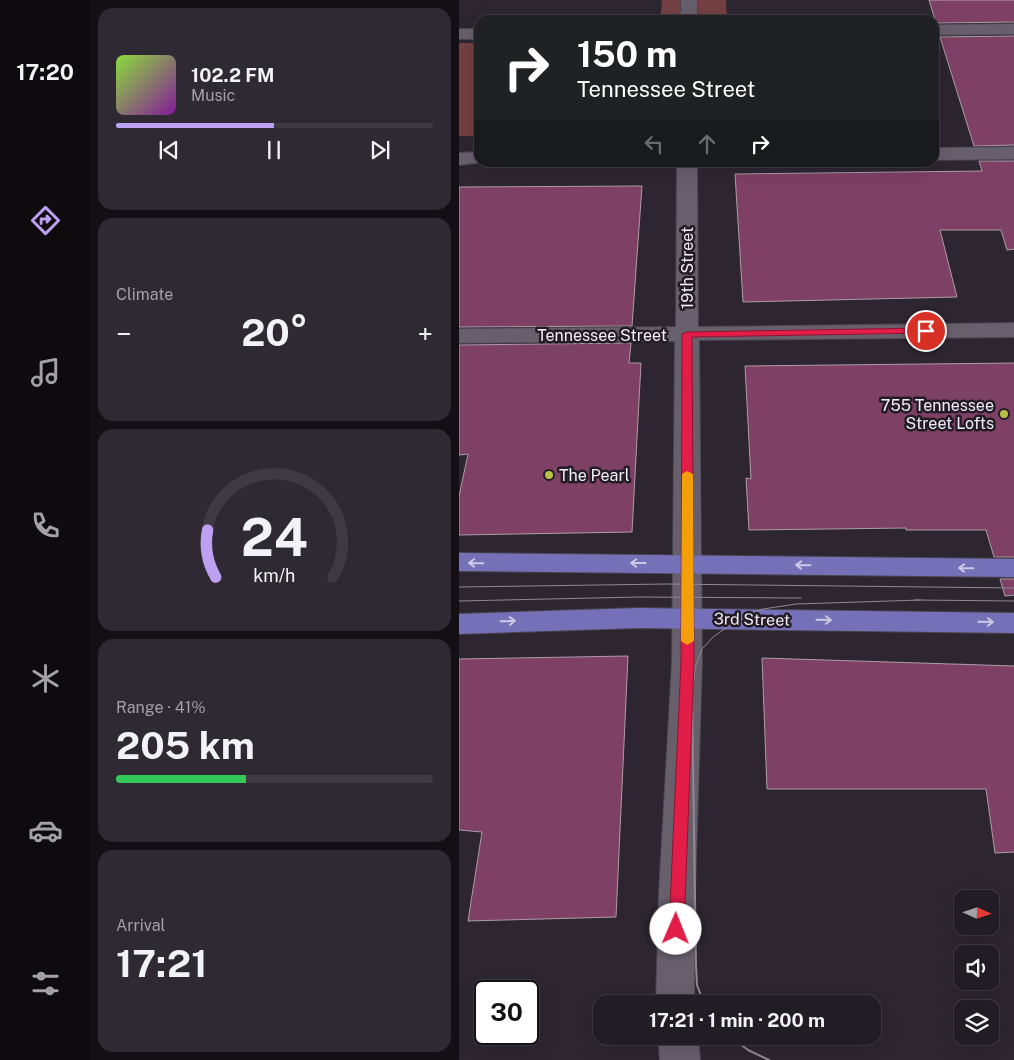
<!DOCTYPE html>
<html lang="en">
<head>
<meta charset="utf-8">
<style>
  :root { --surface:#221c25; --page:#2e2932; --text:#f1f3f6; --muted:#a2a1a7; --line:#3f3a42; --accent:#bca0f2 }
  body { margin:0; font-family:"Public Sans",sans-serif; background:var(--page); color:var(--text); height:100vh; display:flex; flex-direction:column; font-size:19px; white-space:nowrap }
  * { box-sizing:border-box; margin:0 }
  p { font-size:16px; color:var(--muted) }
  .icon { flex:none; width:28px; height:28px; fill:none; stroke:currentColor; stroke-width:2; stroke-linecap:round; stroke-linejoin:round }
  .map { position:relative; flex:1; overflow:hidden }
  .sheet { display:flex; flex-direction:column; gap:8px; padding:8px; background:#130f14; width:369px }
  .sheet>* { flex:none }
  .top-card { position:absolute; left:15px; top:15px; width:465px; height:152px; border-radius:15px; box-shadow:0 5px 20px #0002,0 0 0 1px var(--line); background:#202124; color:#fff; overflow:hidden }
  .needle { width:32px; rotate:93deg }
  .fabs { position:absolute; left:495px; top:890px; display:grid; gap:10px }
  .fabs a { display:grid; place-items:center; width:45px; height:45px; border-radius:10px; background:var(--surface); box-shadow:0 5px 20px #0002,0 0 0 1px var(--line); font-size:25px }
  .speed { position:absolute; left:15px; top:980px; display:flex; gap:10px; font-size:25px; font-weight:700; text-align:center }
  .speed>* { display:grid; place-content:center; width:65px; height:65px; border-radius:50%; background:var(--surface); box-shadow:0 5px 20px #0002,0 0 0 1px var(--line); line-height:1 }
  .speed .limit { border:2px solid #111; border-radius:8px; background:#fff; color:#111 }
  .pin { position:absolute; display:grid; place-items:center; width:42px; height:42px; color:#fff; margin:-21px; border:2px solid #fff; border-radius:50%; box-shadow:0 1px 5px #0007 }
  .me { position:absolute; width:55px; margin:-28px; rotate:1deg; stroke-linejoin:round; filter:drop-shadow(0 0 4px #0008) }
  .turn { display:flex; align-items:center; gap:18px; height:105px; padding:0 20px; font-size:22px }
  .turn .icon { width:65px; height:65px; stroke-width:2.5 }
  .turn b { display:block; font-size:35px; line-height:42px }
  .lanes { display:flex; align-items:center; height:48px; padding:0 20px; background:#0003; justify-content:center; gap:25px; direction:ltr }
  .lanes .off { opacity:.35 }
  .big { font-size:38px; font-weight:700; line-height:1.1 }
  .sheet .widget { flex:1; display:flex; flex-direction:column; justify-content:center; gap:8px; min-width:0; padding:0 18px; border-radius:15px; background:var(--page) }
  .sheet .dial { align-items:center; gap:0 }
  .dial svg { height:130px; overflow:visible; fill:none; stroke:var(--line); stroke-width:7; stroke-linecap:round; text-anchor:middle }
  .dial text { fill:var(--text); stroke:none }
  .song { display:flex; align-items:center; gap:15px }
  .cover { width:60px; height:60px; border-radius:8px; background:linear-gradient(135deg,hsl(90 70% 55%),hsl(290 70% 35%)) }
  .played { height:5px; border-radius:2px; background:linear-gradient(90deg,var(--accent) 50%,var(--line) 50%) }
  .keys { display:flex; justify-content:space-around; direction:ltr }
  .heat { display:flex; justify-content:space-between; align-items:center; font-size:28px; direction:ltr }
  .charge { height:8px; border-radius:4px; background:linear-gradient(90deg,#34c759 41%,var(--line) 0) }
  .trip { position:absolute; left:134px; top:995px; width:288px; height:50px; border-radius:15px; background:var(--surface); box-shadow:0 5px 20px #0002,0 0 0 1px var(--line); font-weight:700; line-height:50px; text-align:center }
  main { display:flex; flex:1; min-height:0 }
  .menu { display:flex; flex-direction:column; width:90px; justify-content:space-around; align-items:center; background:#0e0b0f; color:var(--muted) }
  .menu .icon { width:35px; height:35px }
  .menu .current { color:var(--accent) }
  .menu b { font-size:22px; color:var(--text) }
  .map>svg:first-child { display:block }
</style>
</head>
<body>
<main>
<nav class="menu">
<b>17:20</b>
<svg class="icon current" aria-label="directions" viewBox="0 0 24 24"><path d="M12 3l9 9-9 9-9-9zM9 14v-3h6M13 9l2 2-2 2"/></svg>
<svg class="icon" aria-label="music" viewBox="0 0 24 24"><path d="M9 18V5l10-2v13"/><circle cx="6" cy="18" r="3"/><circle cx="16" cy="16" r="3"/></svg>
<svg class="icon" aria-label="phone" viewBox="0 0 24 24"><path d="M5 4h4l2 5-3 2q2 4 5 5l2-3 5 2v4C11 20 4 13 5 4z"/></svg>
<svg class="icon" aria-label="climate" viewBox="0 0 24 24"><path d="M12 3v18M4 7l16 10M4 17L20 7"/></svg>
<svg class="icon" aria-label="car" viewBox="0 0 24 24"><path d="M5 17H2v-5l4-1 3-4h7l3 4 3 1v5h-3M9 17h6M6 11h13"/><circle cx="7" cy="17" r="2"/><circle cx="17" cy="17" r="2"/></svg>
<svg class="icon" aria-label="filters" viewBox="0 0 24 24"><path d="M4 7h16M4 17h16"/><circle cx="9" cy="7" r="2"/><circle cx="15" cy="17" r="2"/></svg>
</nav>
<section class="sheet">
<div class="widget">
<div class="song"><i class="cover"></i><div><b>102.2 FM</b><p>Music</p></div></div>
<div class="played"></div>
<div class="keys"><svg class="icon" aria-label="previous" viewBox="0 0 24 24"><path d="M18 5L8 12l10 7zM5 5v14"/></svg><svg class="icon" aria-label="pause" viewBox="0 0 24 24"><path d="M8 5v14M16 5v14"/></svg><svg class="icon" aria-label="next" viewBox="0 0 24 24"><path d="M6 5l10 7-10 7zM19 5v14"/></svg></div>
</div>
<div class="widget"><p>Climate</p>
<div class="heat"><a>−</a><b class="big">20°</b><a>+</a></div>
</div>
<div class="widget dial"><svg viewBox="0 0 100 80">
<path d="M14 69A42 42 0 1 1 86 69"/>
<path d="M14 69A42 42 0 0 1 9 40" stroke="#bca0f2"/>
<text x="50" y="56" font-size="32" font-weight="700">24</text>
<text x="50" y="72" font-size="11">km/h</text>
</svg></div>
<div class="widget"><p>Range · 41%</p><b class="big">205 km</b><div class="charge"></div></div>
<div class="widget"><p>Arrival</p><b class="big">17:21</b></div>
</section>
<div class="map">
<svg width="556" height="1060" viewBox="0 0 556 1060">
  <rect width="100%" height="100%" fill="#2d2631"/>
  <!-- green -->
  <g fill="#744043">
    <path d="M 203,0 L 267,0 L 268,20 L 201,20 Z"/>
    <rect x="0" y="43" width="20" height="93"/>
  </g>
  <!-- building -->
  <g fill="#7f4066" stroke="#ad9ca5">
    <path d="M 470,0 L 556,0 L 556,22 L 477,23 Z"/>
    <path d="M 556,36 L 556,145 L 515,146 L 481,37 Z"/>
    <path d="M 520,161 L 556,161 L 556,249 L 548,250 L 542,230 L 481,230 L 498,297 L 284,302 L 276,174 L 523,171 Z"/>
    <path d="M 183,186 L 173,326 L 0,327 L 0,187 Z"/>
    <path d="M 172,343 L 170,363 L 182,363 L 173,532 L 0,535 L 0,496 L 9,454 L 0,455 L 0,345 Z"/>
    <path d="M 556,363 L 556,557 L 535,557 L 527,530 L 447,530 L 447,528 L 290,530 L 287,478 L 292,479 L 286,366 Z"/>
    <path d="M 541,579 L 556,579 L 556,595 L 546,596 Z"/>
    <path d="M 169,656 L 157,917 L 9,921 L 23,832 L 0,830 L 0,659 Z"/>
    <path d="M 303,658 L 556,666 L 556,852 L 536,853 L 527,789 L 308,789 Z"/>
  </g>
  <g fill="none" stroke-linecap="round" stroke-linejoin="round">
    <!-- street casing -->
    <g stroke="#4a454e" stroke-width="2">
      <g id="street">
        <path d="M 222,0 L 238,0 L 238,13 L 232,20 L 216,20 L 222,12 Z"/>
        <path d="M 556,24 L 556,34 L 475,35 L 475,25 Z"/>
        <rect x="0" y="29" width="20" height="10"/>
        <path d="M 556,147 L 556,159 L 475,160 L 475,148 Z"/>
        <path d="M 20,152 L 20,162 L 25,162 L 0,165 L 0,153 Z"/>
        <path d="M 218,162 L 238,162 L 239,327 L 556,323 L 556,337 L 240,340 L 243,662 L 236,893 L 235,1004 L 197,1004 L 200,893 L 213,662 L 216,341 L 0,343 L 0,329 L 217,327 Z"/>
        <path d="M 199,1036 L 239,1036 L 241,1060 L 201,1060 Z"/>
      </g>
    </g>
    <!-- primary casing -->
    <g stroke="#4a454e" stroke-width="2">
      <g id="primary">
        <path d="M 0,553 L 556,559 L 556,577 L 0,571 Z"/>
        <path d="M 180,608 L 556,613 L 556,633 L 180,628 L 0,634 L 0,614 Z"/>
      </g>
    </g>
    <!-- street -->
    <use href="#street" fill="#685f6d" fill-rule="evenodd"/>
    <!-- primary -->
    <use href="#primary" fill="#7571b9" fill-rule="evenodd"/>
    <!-- tram-far1 -->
    <g stroke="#8f8993" stroke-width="1">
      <path d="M 0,587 L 208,584 L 556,588"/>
      <path d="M 455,600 L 556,601"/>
      <path d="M 0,601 L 180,597 L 342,598"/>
      <path d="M 233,695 L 236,668 L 243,649 L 254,637 L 286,615 L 304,609 L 337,604 L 462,600"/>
    </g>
    <!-- tram -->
    <g stroke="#8f8993" stroke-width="2">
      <path d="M 233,694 L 237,965 L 238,985 L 245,1004"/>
      <path d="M 271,1036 L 289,1050 L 310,1060"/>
    </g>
  </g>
  <!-- one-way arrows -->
  <defs><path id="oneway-shaft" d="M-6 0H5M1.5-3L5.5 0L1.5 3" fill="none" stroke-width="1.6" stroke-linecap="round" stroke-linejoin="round" transform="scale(1.25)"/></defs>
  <g stroke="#cdc8e4">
    <use href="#oneway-shaft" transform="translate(17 563) rotate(-179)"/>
    <use href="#oneway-shaft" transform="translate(179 563) rotate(-180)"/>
    <use href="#oneway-shaft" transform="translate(344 565) rotate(-179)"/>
    <use href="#oneway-shaft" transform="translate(507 568) rotate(-179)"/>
    <use href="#oneway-shaft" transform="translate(365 620) rotate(1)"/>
    <use href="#oneway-shaft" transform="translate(49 621) rotate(-2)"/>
    <use href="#oneway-shaft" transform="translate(527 622) rotate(1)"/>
  </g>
  <!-- route -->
  <path fill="#e11d48" stroke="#92132f" d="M 467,328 L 472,331 L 471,333 L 233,337 L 235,662 L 225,929 L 223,934 L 217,935 L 212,934 L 210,929 L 222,662 L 223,334 L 228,332 Z"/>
  <!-- slow -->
  <path fill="#f59e0b" d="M 228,471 L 234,474 L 235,641 L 228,645 L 222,641 L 223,474 Z"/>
  <!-- markers -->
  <g fill="#b8c147" stroke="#231c27" stroke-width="2">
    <circle cx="545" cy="414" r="5"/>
    <circle cx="90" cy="475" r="5"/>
  </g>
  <g text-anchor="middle" stroke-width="5" stroke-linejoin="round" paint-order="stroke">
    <!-- street labels -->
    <g font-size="16" fill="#f3eef6" stroke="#231c27">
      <text transform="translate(228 268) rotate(-90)" y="6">19th Street</text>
      <text x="143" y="341">Tennessee Street</text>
      <text transform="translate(293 619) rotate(1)" y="6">3rd Street</text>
    </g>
    <!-- poi labels -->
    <g font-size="16" fill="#f3eef6" stroke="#231c27" text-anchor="end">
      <text x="535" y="411">755 Tennessee<tspan x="535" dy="18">Street Lofts</tspan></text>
      <text x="100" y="481" text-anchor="start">The Pearl</text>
    </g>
  </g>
</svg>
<div class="fabs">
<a><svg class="needle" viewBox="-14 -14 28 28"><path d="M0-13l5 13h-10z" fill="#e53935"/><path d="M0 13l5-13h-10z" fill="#a2a1a7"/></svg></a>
<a><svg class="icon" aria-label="sound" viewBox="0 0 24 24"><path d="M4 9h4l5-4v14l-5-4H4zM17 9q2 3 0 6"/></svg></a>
<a><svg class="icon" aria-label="layers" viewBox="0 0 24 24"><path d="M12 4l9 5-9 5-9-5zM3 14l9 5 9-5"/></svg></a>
</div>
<div class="speed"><div class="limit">30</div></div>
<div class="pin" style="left:467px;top:331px;background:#d93025"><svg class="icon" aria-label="arrive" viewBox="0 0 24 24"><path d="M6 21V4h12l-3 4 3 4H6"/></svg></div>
<svg class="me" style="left:217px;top:929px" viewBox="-20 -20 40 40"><circle r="19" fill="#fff"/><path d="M0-13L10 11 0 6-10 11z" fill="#e11d48"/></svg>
<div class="trip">17:21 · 1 min · 200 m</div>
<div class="top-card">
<div class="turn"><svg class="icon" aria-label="right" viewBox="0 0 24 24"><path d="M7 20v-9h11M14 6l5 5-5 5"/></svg><div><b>150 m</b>Tennessee Street</div></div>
<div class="lanes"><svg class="icon off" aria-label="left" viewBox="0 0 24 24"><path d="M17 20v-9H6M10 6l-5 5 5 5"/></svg><svg class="icon off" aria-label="ahead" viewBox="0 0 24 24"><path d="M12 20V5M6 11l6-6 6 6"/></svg><svg class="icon" aria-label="right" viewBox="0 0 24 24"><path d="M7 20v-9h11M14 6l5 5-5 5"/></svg></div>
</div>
</div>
</main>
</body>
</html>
